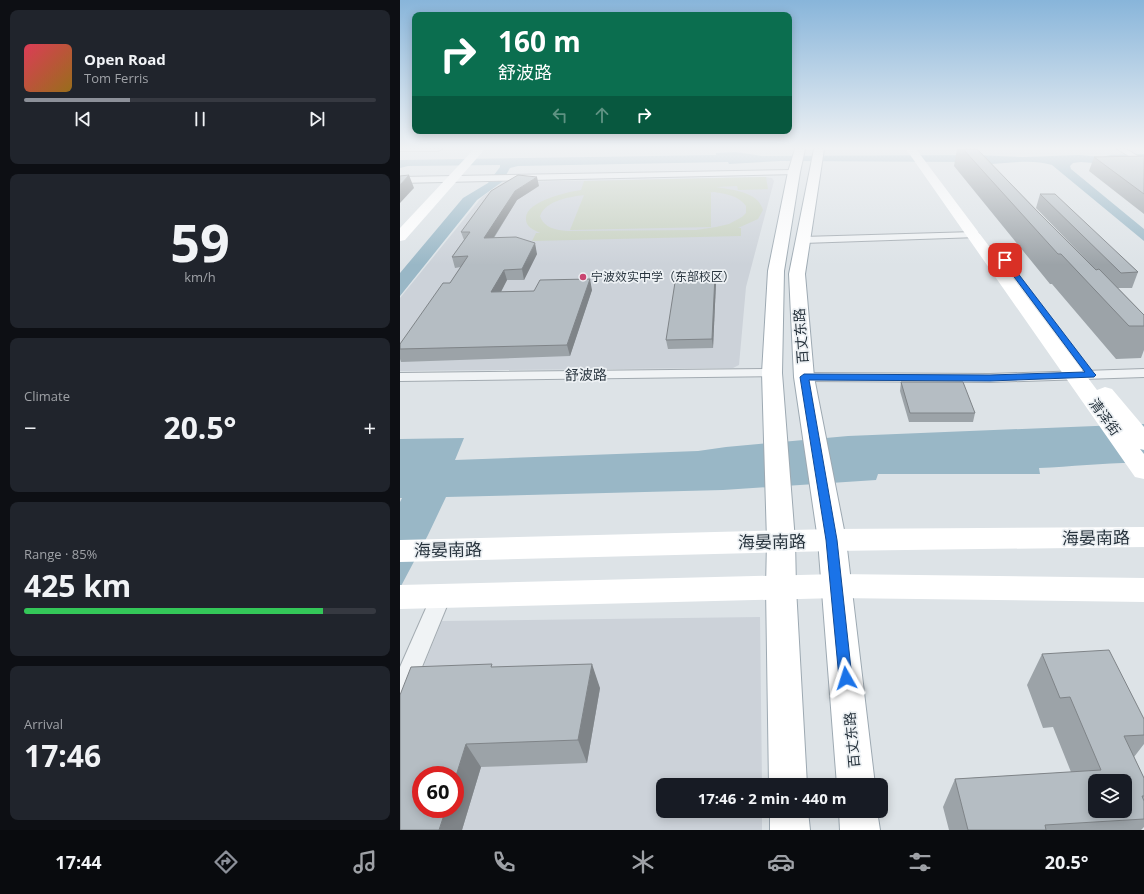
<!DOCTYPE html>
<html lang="en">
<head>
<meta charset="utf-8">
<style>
  :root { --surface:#171b24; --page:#20242c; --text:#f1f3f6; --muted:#9ea1a6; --line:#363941; --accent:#8c9099 }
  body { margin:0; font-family:"Open Sans","Noto Sans SC",sans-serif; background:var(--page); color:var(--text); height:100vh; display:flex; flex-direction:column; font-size:15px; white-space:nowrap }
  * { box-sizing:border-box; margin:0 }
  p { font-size:13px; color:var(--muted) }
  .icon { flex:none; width:22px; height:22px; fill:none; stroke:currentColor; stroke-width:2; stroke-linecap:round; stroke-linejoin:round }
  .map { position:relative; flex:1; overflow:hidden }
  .panel { display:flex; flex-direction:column; gap:10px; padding:10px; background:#0d0f14; width:400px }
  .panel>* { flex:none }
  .banner { position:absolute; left:12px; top:12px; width:380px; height:122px; border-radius:8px; box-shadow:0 2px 10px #0003; background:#0b6e4f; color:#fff; overflow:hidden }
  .controls { position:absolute; left:688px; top:774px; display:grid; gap:8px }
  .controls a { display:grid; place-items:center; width:44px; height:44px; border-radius:8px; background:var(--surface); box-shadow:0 2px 10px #0003; font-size:20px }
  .speed { position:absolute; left:12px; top:766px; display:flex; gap:8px; font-size:20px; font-weight:700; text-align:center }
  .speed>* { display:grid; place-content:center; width:52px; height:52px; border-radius:50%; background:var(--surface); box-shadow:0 2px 10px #0003; line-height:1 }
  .speed .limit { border:6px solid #d22; background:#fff; color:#111 }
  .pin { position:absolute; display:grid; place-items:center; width:34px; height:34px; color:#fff; margin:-17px; border-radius:8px; box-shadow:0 2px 6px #0006 }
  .me { position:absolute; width:44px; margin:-22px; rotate:354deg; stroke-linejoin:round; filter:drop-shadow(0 0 3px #0008) }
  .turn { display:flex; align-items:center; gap:14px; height:84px; padding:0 20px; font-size:18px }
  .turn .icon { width:52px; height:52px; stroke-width:2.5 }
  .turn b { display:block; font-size:28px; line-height:34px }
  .lanes { display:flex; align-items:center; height:38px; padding:0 20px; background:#0003; justify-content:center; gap:20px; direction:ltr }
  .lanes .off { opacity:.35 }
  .big { font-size:30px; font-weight:700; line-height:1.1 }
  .panel .card { flex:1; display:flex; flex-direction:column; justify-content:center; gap:6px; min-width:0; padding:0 14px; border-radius:8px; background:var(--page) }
  .panel .dial { align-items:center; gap:0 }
  .dial b { font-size:52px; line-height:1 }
  .song { display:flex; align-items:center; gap:12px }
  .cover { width:48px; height:48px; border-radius:6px; background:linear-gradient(135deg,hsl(350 70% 55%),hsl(40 70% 35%)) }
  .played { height:4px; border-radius:2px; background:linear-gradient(90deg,var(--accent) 30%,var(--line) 30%) }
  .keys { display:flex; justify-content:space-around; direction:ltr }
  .heat { display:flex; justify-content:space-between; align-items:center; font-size:22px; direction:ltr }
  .charge { height:6px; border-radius:3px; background:linear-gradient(90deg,#34c759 85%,var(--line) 0) }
  .trip { position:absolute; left:256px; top:778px; width:232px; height:40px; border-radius:8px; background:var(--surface); box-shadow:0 2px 10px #0003; font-weight:700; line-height:40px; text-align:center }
  .dock { display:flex; height:64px; justify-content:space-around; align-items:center; background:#090b0e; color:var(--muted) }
  .dock .icon { width:28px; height:28px }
  .dock .on { color:var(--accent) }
  .dock b { font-size:18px; color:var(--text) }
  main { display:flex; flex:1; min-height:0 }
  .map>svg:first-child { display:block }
</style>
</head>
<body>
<main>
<section class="panel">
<div class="card">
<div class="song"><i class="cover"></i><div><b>Open Road</b><p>Tom Ferris</p></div></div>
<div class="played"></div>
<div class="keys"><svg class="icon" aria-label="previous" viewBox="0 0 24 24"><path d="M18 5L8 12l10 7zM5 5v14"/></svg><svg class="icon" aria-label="pause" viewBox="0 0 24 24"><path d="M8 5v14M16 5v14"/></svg><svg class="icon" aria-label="next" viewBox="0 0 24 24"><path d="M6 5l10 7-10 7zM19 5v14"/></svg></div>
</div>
<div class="card dial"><b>59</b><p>km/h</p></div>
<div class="card"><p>Climate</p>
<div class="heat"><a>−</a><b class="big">20.5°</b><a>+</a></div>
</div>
<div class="card"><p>Range · 85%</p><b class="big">425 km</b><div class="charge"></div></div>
<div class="card"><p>Arrival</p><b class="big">17:46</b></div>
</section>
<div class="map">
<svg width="744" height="830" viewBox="0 0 744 830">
  <rect width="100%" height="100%" fill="#dde3e7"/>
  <!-- built -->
  <g fill="#ccd2d9" fill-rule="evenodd">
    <path d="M 366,177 L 372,178 L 374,181 L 346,287 L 339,365 L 333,368 L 0,371 L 0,298 L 82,197 L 103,182 Z"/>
    <path d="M 360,617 L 362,785 L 263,785 L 263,811 L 362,811 L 362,830 L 0,830 L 0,724 L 42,621 ZM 21,775 L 55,775 L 55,809 L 21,809 Z"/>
  </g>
  <!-- green -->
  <path fill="#c6d0bf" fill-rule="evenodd" d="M 366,177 L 368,189 L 338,190 L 337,186 L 316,187 C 331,190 358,191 363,210 L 358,219 L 338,228 L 341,228 L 341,236 L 132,241 L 136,233 L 140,233 C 133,230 125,226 126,218 C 126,201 168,192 181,190 L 184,181 ZM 311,192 L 185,195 L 314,192 C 326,194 338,195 346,206 L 346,213 L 342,217 L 329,224 L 316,227 L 296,230 L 167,231 C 156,230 144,228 140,216 C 146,200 170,197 184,195 L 170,230 L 311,227 Z"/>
  <!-- water -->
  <g fill="#99b7c6">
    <path d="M 336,152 L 362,156 L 576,155 L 623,157 L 679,155 L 703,157 L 710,155 L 744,154 L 744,162 L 693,163 L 681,162 L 673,163 L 670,166 L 671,169 L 744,229 L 744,241 L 652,165 C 632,159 611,163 592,164 C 584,164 575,163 567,162 L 381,161 L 329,164 L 328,162 L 118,166 L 110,168 L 102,182 L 77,200 L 0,296 L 0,273 L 63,198 L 88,183 L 100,167 L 100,165 L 8,166 L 0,168 L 0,160 L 316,155 L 316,153 Z"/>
    <path d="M 744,424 L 744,463 C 709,462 674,467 639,468 L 640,474 L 478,474 L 476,480 L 323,490 L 46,497 L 28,535 L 0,588 L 0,502 L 2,498 L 0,498 L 0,439 L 64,438 L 55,460 L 298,451 L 326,447 L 448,436 Z"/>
  </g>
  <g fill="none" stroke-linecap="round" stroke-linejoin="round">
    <!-- street casing -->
    <g stroke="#a3abb1" stroke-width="2">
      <g id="street">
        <path d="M 0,149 L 42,149 L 38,151 L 0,151 Z"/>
        <path d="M 717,149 L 726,149 L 744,160 L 744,165 Z"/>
        <path d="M 394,170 L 398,172 L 397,174 L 0,183 L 0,177 Z"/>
        <path d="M 574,232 L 578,233 L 579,235 L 578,237 L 403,243 L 398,240 L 403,237 Z"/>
        <path d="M 372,369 L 377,370 L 379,373 L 377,376 L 0,381 L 0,373 Z"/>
        <path d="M 744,369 L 744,377 L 590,382 L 404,381 L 399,380 L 397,377 L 399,374 L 404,373 L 590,374 Z"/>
        <path d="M 41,588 L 48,590 L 51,596 L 8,701 L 0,704 L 0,667 L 34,590 Z"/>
      </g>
    </g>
    <!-- primary casing -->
    <g stroke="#9da9b2" stroke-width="2">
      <g id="primary">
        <path d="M 395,149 L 405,149 L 400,172 L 384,271 L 382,373 L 395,541 L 396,588 L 407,785 L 369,785 L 366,588 L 367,541 L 362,373 L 368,271 L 388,172 Z"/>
        <path d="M 414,149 L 424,149 L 405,274 L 414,377 L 446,540 L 475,785 L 437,785 L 418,540 L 394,377 L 389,274 Z"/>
        <path d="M 370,811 L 408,811 L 410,830 L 370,830 Z"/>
        <path d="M 439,811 L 477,811 L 480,830 L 440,830 Z"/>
      </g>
    </g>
    <!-- street -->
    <use href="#street" fill="#f0f3f5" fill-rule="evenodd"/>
    <!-- secondary -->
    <g fill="#fff" fill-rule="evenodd">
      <path d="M 74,149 L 85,149 L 5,240 L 0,241 L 0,228 Z"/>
      <path d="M 506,149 L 516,149 L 697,390 L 705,387 L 712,389 L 744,427 L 744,450 L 740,449 L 744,454 L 744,479 L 735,477 Z"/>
      <path d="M 744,527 L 744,547 L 432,551 L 0,562 L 0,540 L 432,529 Z"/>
      <path d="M 437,574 L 744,578 L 744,602 L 437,598 L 0,609 L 0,585 Z"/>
    </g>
    <!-- primary -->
    <use href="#primary" fill="#fff" fill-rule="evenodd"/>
  </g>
  <!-- wall -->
  <g fill="#9ca3a8">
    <path d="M 557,149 L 577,149 L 639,213 L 696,270 L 636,208 L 640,194 L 738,272 L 732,288 L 718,288 L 744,315 L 744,350 L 741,358 L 716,359 L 652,284 L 650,284 L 554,166 Z"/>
    <path d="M 744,156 L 744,214 L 689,171 L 694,157 Z"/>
    <path d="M 139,186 L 117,200 L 94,238 L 137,254 L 124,280 L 107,280 L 101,292 L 192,290 L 170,356 L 1,362 L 0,359 L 0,344 L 50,283 L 61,267 L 55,268 L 52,257 L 64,240 L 61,232 Z"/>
    <path d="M 316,283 L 313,348 L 268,349 L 266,340 Z"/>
    <path d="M 501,382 L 575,413 L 573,422 L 509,422 L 500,391 Z"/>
    <path d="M 642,654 L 744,719 L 744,744 L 734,757 L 744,778 L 744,827 L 741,830 L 549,830 L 543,807 L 555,779 L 671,772 L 653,727 L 643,728 L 627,685 Z"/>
    <path d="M 93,667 L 200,688 L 187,763 L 81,767 L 62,830 L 0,830 Z"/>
  </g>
  <!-- shaded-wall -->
  <g fill="#7f8488">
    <path d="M 9,175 L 14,188 L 0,203 L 0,185 Z"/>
    <path d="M 137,177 L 139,186 L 117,200 L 87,248 L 84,238 L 115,191 Z"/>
    <path d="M 135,243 L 137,254 L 124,280 L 122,269 Z"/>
    <path d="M 104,270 L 107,280 L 95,303 L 91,292 Z"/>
    <path d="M 315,275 L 316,283 L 313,348 L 312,339 Z"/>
    <path d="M 190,279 L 192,290 L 170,356 L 167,345 Z"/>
    <path d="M 192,664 L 200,688 L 187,763 L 178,740 Z"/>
    <path d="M 66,744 L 81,767 L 62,830 L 39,830 L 46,809 L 55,809 L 55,779 Z"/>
  </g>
  <!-- building -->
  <g fill="#b5bdc3" stroke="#7f8488" fill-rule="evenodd">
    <path d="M 563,149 L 577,149 L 639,213 L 696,270 L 699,269 L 744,315 L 744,326 L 729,326 L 661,254 L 658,254 Z"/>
    <path d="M 744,156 L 744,194 L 694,157 Z"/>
    <path d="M 9,175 L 0,185 L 0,176 Z"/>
    <path d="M 118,175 L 137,177 L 115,191 L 84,238 L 116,237 L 135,243 L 122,269 L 104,270 L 91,292 L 134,291 L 140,280 L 190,279 L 167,345 L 0,349 L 0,344 L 43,283 L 50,283 L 68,256 L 52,257 L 70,232 L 61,232 L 91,191 Z"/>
    <path d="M 640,194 L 655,194 L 738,272 L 721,273 Z"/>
    <path d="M 315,275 L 312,339 L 266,340 L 276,276 Z"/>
    <path d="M 501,382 L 563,382 L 575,413 L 510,413 Z"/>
    <path d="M 709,650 L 744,719 L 744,735 L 724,736 L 744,778 L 744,796 L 742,796 L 744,801 L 744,819 L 645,825 L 646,830 L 568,830 L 555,779 L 701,770 L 670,697 L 660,698 L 642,654 ZM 695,781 L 725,781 L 725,811 L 695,811 Z"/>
    <path d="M 92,664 L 91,667 L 192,664 L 178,740 L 66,744 L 55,779 L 55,775 L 21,775 L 21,809 L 46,809 L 39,830 L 0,830 L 0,695 L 11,667 Z"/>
  </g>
  <!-- sky -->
  <linearGradient id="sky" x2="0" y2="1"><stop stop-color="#88b5da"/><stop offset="0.56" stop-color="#f0f2f4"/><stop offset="1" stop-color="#f0f2f4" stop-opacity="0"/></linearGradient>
  <rect width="744" height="265" fill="url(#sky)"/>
  <!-- route -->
  <path fill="#1a73e8" stroke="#114b97" d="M 605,258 L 607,259 L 694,373 L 696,375 L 694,377 L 590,381 L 409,380 L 437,540 L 452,678 L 450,683 L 446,684 L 441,683 L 439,678 L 426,540 L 400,377 L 404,374 L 590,375 L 685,372 L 603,262 L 603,259 Z"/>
  <!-- markers -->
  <circle fill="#c94571" stroke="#edf1f4" stroke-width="1.5" cx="183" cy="277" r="4"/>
  <g text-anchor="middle" stroke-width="3.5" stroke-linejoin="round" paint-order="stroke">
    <!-- far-poi labels -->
    <g font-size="12" fill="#27333d" stroke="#edf1f4" text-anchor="start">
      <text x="191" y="281">宁波效实中学（东部校区）</text>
    </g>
    <!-- street labels -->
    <g font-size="14" fill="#27333d" stroke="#edf1f4">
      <text transform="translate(401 336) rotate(-94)" y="5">百丈东路</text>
      <text transform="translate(186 375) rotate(-1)" y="5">舒波路</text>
      <text transform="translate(705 417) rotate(54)" y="5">清泽街</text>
      <text transform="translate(452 740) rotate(-95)" y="5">百丈东路</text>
    </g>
    <!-- near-street labels -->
    <g font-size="17" fill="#27333d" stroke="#edf1f4">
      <text transform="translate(696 538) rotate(-1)" y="6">海晏南路</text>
      <text transform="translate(372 542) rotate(-1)" y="6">海晏南路</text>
      <text transform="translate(48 550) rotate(-1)" y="6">海晏南路</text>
    </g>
  </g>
</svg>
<div class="controls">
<a><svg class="icon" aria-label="layers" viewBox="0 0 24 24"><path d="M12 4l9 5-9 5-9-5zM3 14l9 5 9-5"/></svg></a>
</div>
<div class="speed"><div class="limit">60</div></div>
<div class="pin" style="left:605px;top:260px;background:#d93025"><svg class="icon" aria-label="arrive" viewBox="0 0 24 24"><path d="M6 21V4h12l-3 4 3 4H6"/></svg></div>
<svg class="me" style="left:446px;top:678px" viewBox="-20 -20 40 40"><path d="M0-17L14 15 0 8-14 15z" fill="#1a73e8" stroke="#fff" stroke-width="4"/></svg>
<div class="trip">17:46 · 2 min · 440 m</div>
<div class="banner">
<div class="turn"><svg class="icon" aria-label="right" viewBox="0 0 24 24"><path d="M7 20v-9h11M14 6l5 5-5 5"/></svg><div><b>160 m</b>舒波路</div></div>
<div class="lanes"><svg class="icon off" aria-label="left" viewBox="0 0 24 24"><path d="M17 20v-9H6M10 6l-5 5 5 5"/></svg><svg class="icon off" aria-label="ahead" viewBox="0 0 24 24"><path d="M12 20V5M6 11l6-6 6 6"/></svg><svg class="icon" aria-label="right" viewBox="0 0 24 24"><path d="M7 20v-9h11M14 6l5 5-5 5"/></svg></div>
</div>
</div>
</main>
<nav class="dock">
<b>17:44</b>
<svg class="icon on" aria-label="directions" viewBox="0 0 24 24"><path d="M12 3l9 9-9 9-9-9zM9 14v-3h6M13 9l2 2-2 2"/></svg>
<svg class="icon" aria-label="music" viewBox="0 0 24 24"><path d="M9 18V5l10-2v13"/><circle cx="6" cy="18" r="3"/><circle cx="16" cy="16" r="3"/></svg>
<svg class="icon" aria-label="phone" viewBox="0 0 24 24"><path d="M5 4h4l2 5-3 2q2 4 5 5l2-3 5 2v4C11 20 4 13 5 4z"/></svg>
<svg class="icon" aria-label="climate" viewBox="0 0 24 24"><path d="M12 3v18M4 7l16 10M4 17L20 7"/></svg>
<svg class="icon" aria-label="car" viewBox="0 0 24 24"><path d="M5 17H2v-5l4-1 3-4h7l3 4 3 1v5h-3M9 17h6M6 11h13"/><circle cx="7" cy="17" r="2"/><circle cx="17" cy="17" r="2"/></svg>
<svg class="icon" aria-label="filters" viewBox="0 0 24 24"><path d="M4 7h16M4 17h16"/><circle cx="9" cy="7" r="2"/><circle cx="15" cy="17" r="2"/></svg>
<b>20.5°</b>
</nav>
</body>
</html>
